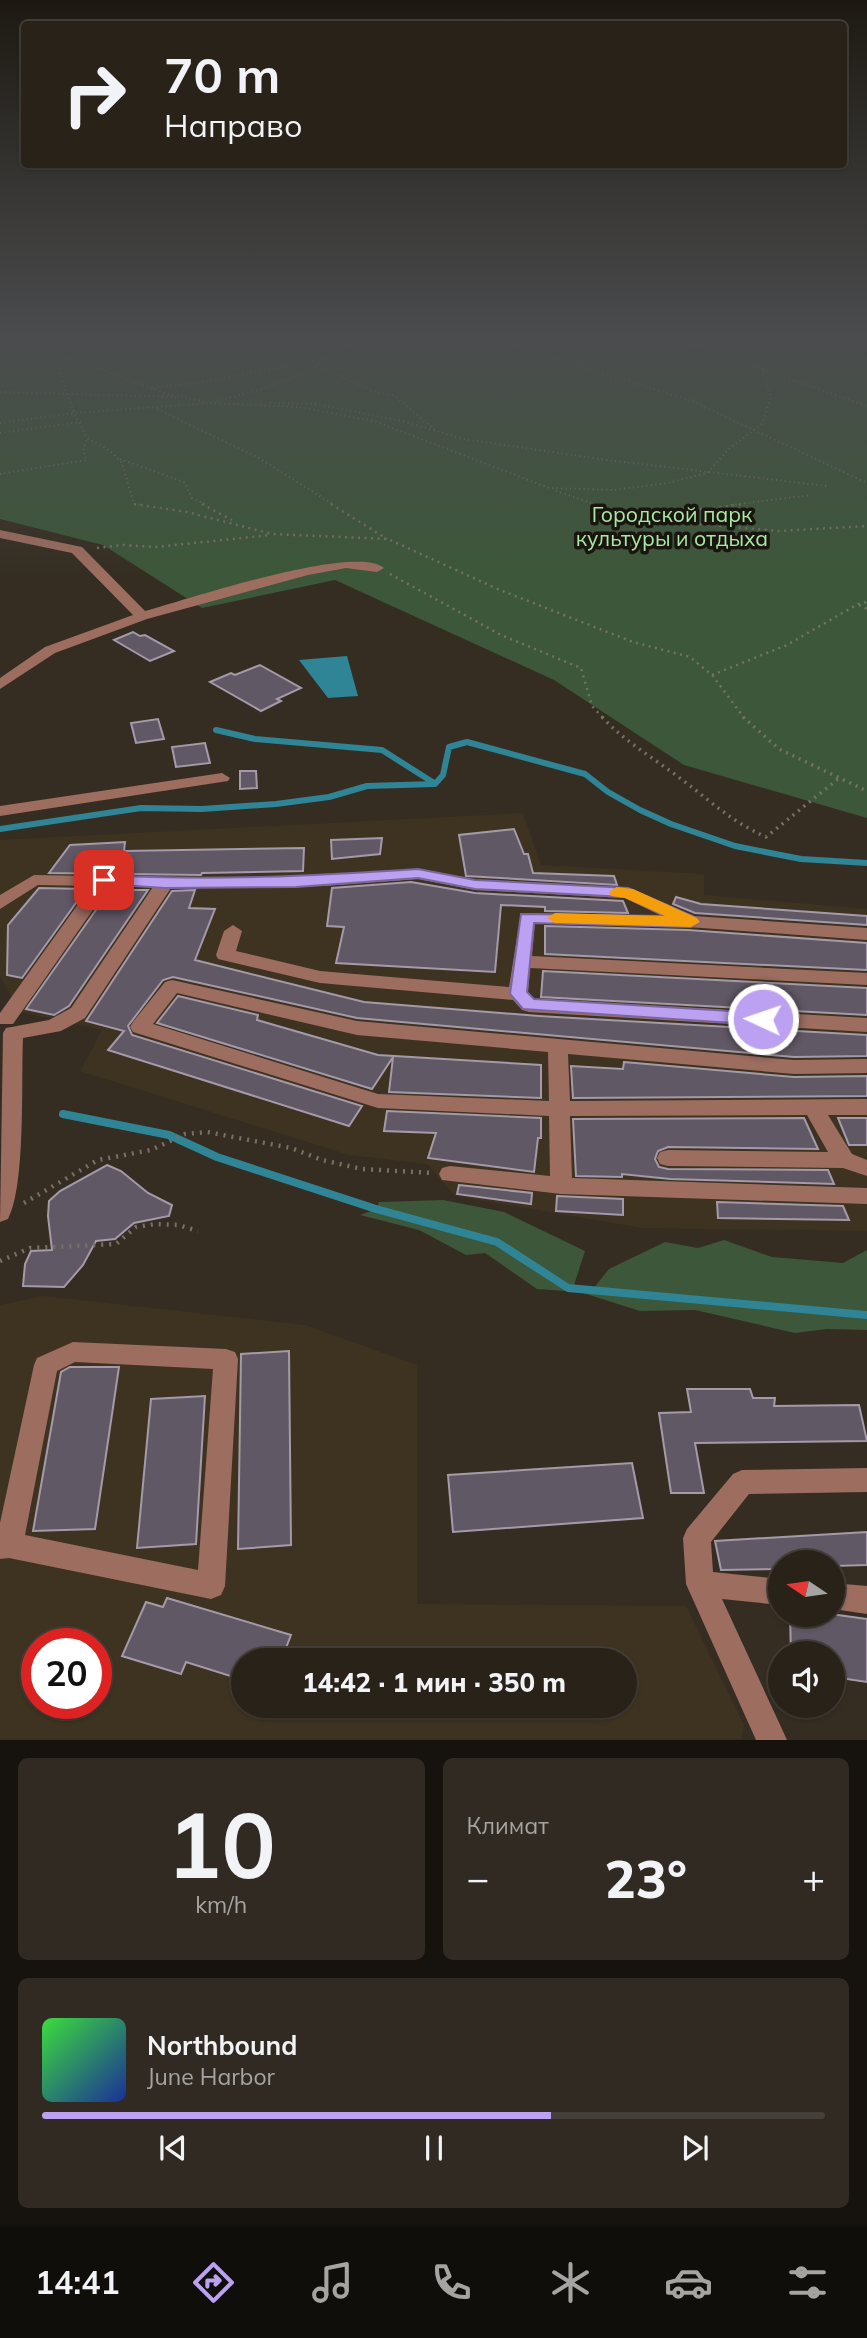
<!DOCTYPE html>
<html lang="ru">
<head>
<meta charset="utf-8">
<style>
  :root { --surface:#282219; --page:#302a22; --text:#f1f3f6; --muted:#a5a4a2; --line:#443f38; --accent:#bca0f2 }
  body { margin:0; font-family:Mulish,sans-serif; background:var(--page); color:var(--text); height:100vh; display:flex; flex-direction:column; font-size:26px; white-space:nowrap }
  * { box-sizing:border-box; margin:0 }
  p { font-size:23px; color:var(--muted) }
  .icon { flex:none; width:38px; height:38px; fill:none; stroke:currentColor; stroke-width:2; stroke-linecap:round; stroke-linejoin:round }
  .map { position:relative; height:1740px; overflow:hidden }
  .side { display:flex; flex-direction:column; gap:18px; padding:18px; background:#16130e; flex:1 }
  .side>* { flex:none }
  .banner { position:absolute; left:21px; top:21px; width:826px; height:147px; border-radius:7px; box-shadow:0 2px 5px #0004,0 0 0 2px var(--line); background:#282219; color:var(--text); overflow:hidden }
  .needle { width:46px; rotate:283deg }
  .fabs { position:absolute; left:768px; top:1550px; display:grid; gap:14px }
  .fabs a { display:grid; place-items:center; width:77px; height:77px; border-radius:50%; background:var(--surface); box-shadow:0 2px 5px #0004,0 0 0 2px var(--line); font-size:35px }
  .speed { position:absolute; left:21px; top:1628px; display:flex; gap:14px; font-size:35px; font-weight:700; text-align:center }
  .speed>* { display:grid; place-content:center; width:91px; height:91px; border-radius:50%; background:var(--surface); box-shadow:0 2px 5px #0004,0 0 0 2px var(--line); line-height:1 }
  .speed .limit { border:10px solid #d22; background:#fff; color:#111 }
  .pin { position:absolute; display:grid; place-items:center; width:60px; height:60px; color:#fff; margin:-30px; border-radius:14px; box-shadow:0 4px 10px #0006 }
  .me { position:absolute; width:77px; margin:-38px; rotate:273deg; stroke-linejoin:round; filter:drop-shadow(0 0 5px #0008) }
  .turn { display:flex; align-items:center; gap:24px; height:147px; padding:0 28px; font-size:32px }
  .turn .icon { width:91px; height:91px; stroke-width:2.5 }
  .turn b { display:block; font-size:49px; line-height:60px }
  .big { font-size:52px; font-weight:800; line-height:1.1 }
  .side .tile { flex:1; display:flex; flex-direction:column; justify-content:center; gap:10px; min-width:0; padding:0 24px; border-radius:10px; background:var(--page) }
  .side .dial { align-items:center; gap:0 }
  .dial b { font-size:91px; line-height:1 }
  .song { display:flex; align-items:center; gap:21px }
  .cover { width:84px; height:84px; border-radius:10px; background:linear-gradient(135deg,hsl(120 70% 55%),hsl(230 70% 35%)) }
  .played { height:7px; border-radius:4px; background:linear-gradient(90deg,var(--accent) 65%,var(--line) 65%) }
  .keys { display:flex; justify-content:space-around; direction:ltr }
  .heat { display:flex; justify-content:space-between; align-items:center; font-size:38px; direction:ltr }
  .side .tiles { flex:1; display:grid; gap:18px; grid-template-columns:1fr 1fr }
  .tile:last-child { grid-column:span 2 }
  .trip { position:absolute; left:231px; top:1648px; width:406px; height:70px; border-radius:35px; background:var(--surface); box-shadow:0 2px 5px #0004,0 0 0 2px var(--line); font-weight:800; line-height:70px; text-align:center }
  .tabs { display:flex; height:112px; justify-content:space-around; align-items:center; background:#100e0a; color:var(--muted) }
  .tabs .icon { width:49px; height:49px }
  .tabs .on { color:var(--accent) }
  .tabs b { font-size:32px; color:var(--text) }
  .map>svg:first-child { display:block }
</style>
</head>
<body>
<div class="map">
<svg width="867" height="1740" viewBox="0 0 867 1740">
  <rect width="100%" height="100%" fill="#352d21"/>
  <!-- built -->
  <g fill="#3e3321" fill-rule="evenodd">
    <path d="M 523,813 L 541,865 L 704,874 L 704,895 L 867,909 L 867,1231 L 642,1228 L 455,1196 L 427,1164 L 349,1155 L 80,1071 L 102,1030 L 20,1012 L 0,976 L 0,840 Z"/>
    <path d="M 44,1296 L 305,1325 L 417,1365 L 417,1604 L 686,1606 L 744,1725 L 741,1739 L 0,1739 L 0,1305 ZM 37,1643 L 96,1643 L 96,1703 L 37,1703 ZM 243,1661 L 625,1661 L 625,1706 L 243,1706 Z"/>
  </g>
  <!-- green -->
  <g fill="#3c5739">
    <path d="M 0,334 L 867,334 L 867,818 L 684,765 L 554,680 L 335,580 L 202,608 L 103,545 L 0,519 Z"/>
    <path d="M 443,1200 L 504,1212 L 585,1251 L 574,1285 L 593,1289 L 609,1269 L 665,1242 L 698,1248 L 724,1240 L 772,1257 L 843,1263 L 867,1250 L 867,1330 L 827,1329 L 795,1333 L 695,1310 L 640,1311 L 580,1292 L 537,1289 L 485,1253 L 466,1255 L 419,1230 L 360,1215 L 376,1209 L 379,1202 Z"/>
  </g>
  <!-- water -->
  <path fill="#2f8495" d="M 347,656 L 358,696 L 328,698 L 299,660 Z"/>
  <g fill="none" stroke-linecap="round" stroke-linejoin="round">
    <!-- stream-far1 -->
    <g stroke="#2f8495" stroke-width="6">
      <path d="M 216,730 L 255,739 L 382,750 L 434,783"/>
      <path d="M 0,829 L 141,808 L 202,809 L 276,804 L 329,797 L 367,786 L 435,784 L 443,775 L 449,747 L 467,742 L 585,774 L 608,792 L 640,810 L 671,824 L 735,846 L 801,859 L 867,863"/>
    </g>
    <!-- stream -->
    <path stroke="#2f8495" stroke-width="8" d="M 63,1114 L 169,1135 L 217,1157 L 376,1209 L 497,1242 L 568,1288 L 867,1315"/>
  </g>
  <!-- building -->
  <g fill="#615865" stroke="#a49aa9" stroke-width="2">
    <path d="M 133,632 L 140,636 L 145,635 L 174,651 L 150,661 L 114,640 Z"/>
    <path d="M 260,665 L 301,688 L 277,699 L 281,701 L 261,711 L 210,682 L 231,673 L 235,675 Z"/>
    <path d="M 158,719 L 164,739 L 136,743 L 131,723 Z"/>
    <path d="M 205,743 L 210,763 L 176,767 L 172,747 Z"/>
    <path d="M 240,771 L 256,771 L 257,788 L 240,789 Z"/>
    <path d="M 514,829 L 524,854 L 528,854 L 533,873 L 614,876 L 617,885 L 466,876 L 459,835 Z"/>
    <path d="M 382,838 L 380,854 L 332,859 L 331,840 Z"/>
    <path d="M 125,842 L 124,851 L 304,848 L 303,871 L 202,873 L 201,875 L 49,873 L 70,845 Z"/>
    <path d="M 411,882 L 475,893 L 623,901 L 628,913 L 545,911 L 545,907 L 501,905 L 495,972 L 336,963 L 344,927 L 327,926 L 332,888 Z"/>
    <path d="M 39,888 L 86,889 L 22,978 L 7,975 L 8,925 Z"/>
    <path d="M 110,890 L 148,890 L 69,1006 L 54,1015 L 26,1009 Z"/>
    <path d="M 195,890 L 189,908 L 215,909 L 195,960 L 364,1002 L 539,1016 L 867,1035 L 867,1056 L 794,1057 L 357,1018 L 173,977 L 163,980 L 128,1026 L 132,1035 L 362,1106 L 349,1126 L 108,1050 L 124,1031 L 86,1021 L 172,891 Z"/>
    <path d="M 676,897 L 701,904 L 867,916 L 867,925 L 695,913 L 673,904 Z"/>
    <path d="M 545,926 L 688,930 L 867,943 L 867,970 L 545,954 Z"/>
    <path d="M 543,971 L 867,988 L 867,1015 L 541,997 Z"/>
    <path d="M 178,996 L 258,1015 L 257,1020 L 378,1055 L 541,1065 L 541,1098 L 389,1092 L 393,1057 L 372,1089 L 157,1023 Z"/>
    <path d="M 624,1062 L 794,1077 L 867,1076 L 867,1096 L 573,1098 L 571,1066 L 623,1069 Z"/>
    <path d="M 387,1111 L 541,1118 L 541,1138 L 538,1138 L 534,1172 L 428,1158 L 436,1133 L 384,1131 Z"/>
    <path d="M 804,1118 L 818,1149 L 668,1147 L 658,1151 L 655,1159 L 659,1167 L 668,1169 L 828,1170 L 834,1184 L 670,1179 L 622,1174 L 622,1177 L 576,1176 L 573,1119 Z"/>
    <path d="M 838,1118 L 867,1118 L 867,1145 L 849,1145 Z"/>
    <path d="M 107,1165 L 121,1171 L 148,1193 L 172,1205 L 169,1216 L 134,1223 L 115,1239 L 96,1241 L 83,1265 L 64,1287 L 23,1286 L 25,1264 L 31,1251 L 52,1250 L 48,1216 L 49,1201 L 60,1191 Z"/>
    <path d="M 459,1185 L 532,1193 L 531,1204 L 457,1194 Z"/>
    <path d="M 557,1196 L 623,1199 L 623,1215 L 556,1211 Z"/>
    <path d="M 717,1202 L 843,1206 L 849,1220 L 718,1218 Z"/>
    <path d="M 289,1351 L 291,1545 L 238,1549 L 241,1354 Z"/>
    <path d="M 70,1367 L 119,1367 L 95,1529 L 33,1531 L 61,1372 Z"/>
    <path d="M 687,1389 L 750,1389 L 753,1398 L 775,1398 L 774,1406 L 859,1405 L 867,1441 L 695,1443 L 704,1493 L 671,1493 L 659,1413 L 691,1412 Z"/>
    <path d="M 205,1396 L 196,1544 L 137,1548 L 151,1399 Z"/>
    <path d="M 632,1463 L 643,1518 L 453,1532 L 448,1475 Z"/>
    <path d="M 867,1532 L 867,1565 L 833,1566 L 833,1563 L 780,1563 L 780,1569 L 721,1570 L 715,1541 Z"/>
    <path d="M 167,1598 L 291,1635 L 281,1661 L 243,1661 L 243,1680 L 186,1662 L 181,1674 L 122,1656 L 146,1602 L 163,1607 Z"/>
    <path d="M 790,1615 L 838,1615 L 867,1619 L 867,1682 L 833,1677 L 833,1654 L 791,1654 Z"/>
  </g>
  <g fill="none" stroke-linecap="round" stroke-linejoin="round">
    <!-- path-far3 -->
    <g stroke="#777166" stroke-width="2" stroke-dasharray="1 3.5" stroke-linecap="butt">
      <path d="M 47,334 L 74,413 L 87,438 L 109,450 L 122,463 L 134,504 L 143,505"/>
      <path d="M 478,334 L 692,401 L 867,483"/>
      <path d="M 54,352 L 164,393 L 206,402"/>
      <path d="M 317,366 L 373,391 L 395,396 L 436,431"/>
      <path d="M 763,370 L 867,406"/>
      <path d="M 153,388 L 210,381 L 324,359"/>
      <path d="M 0,392 L 176,397"/>
      <path d="M 217,401 L 263,389 L 310,371 L 363,334"/>
      <path d="M 270,403 L 316,404 L 406,422 L 463,439 L 607,460 L 827,486"/>
      <path d="M 157,409 L 259,458 L 334,505"/>
      <path d="M 0,423 L 74,413 L 210,403 L 299,407 L 374,421 L 549,488 L 614,490 L 668,483 L 707,473 L 728,450 L 762,424 L 771,397 L 762,369 L 663,334"/>
      <path d="M 0,433 L 81,422"/>
      <path d="M 120,459 L 184,482 L 192,498 L 206,505"/>
      <path d="M 0,474 L 87,460 L 83,451 L 87,438"/>
      <path d="M 556,491 L 597,505"/>
      <path d="M 731,505 L 811,495"/>
    </g>
    <!-- path-far2 -->
    <g stroke="#777166" stroke-width="2.5" stroke-dasharray="2 4.5" stroke-linecap="butt">
      <path d="M 134,504 L 187,512 L 272,534 L 388,539 L 500,590 L 633,642 L 690,657 L 712,675 L 745,719"/>
      <path d="M 202,504 L 232,520"/>
      <path d="M 331,504 L 387,539"/>
      <path d="M 592,504 L 633,518 L 778,531 L 867,526"/>
      <path d="M 642,517 L 744,504"/>
      <path d="M 97,548 L 123,545 L 156,547 L 270,535"/>
      <path d="M 390,574 L 501,635 L 581,668 L 592,706 L 604,719"/>
      <path d="M 859,605 L 867,609"/>
      <path d="M 712,675 L 787,645 L 858,604 L 867,602"/>
    </g>
    <!-- path-far1 -->
    <g stroke="#777166" stroke-width="3.5" stroke-dasharray="2 5" stroke-linecap="butt">
      <path d="M 602,717 C 626,743 657,760 685,782 C 714,804 731,821 766,837 L 838,779"/>
      <path d="M 743,717 L 779,749 L 867,791"/>
    </g>
    <!-- path -->
    <g stroke="#777166" stroke-width="4.5" stroke-dasharray="2 6" stroke-linecap="butt">
      <path d="M 24,1203 L 98,1160 L 151,1150 L 185,1134 L 207,1132 L 291,1148 L 322,1160 L 362,1169 L 432,1173"/>
      <path d="M 0,1261 L 30,1248 L 116,1244 L 136,1227 L 155,1224 L 178,1225 L 198,1231"/>
    </g>
    <!-- minor -->
    <g fill="#9d6d60" fill-rule="evenodd">
      <path d="M 0,530 L 82,547 L 145,611 C 186,600 355,543 384,568 L 377,572 L 346,568 L 308,575 L 147,619 L 55,653 L 0,689 L 0,678 L 45,647 L 133,615 L 72,553 L 0,538 Z"/>
      <path d="M 222,773 L 230,778 L 228,781 L 0,816 L 0,806 Z"/>
      <path d="M 418,869 L 475,880 L 628,888 L 694,916 L 867,928 L 867,940 L 688,927 L 535,923 L 532,956 L 867,973 L 867,985 L 530,968 L 528,992 L 534,999 L 867,1018 L 867,1032 L 529,1012 L 522,1010 L 513,1000 L 320,983 L 218,959 L 216,955 L 224,931 L 233,925 L 242,931 L 236,951 L 320,971 L 509,987 L 521,913 L 662,916 L 625,898 L 475,890 L 418,879 L 324,886 L 171,888 L 85,1018 L 61,1031 L 23,1038 C 21,1081 26,1185 8,1219 L 0,1222 L 3,1033 L 6,1028 L 49,1020 L 71,1008 L 153,887 L 109,887 L 13,1024 L 0,1024 L 0,1013 L 91,886 L 38,885 L 0,909 L 0,895 L 34,875 L 213,878 L 324,876 Z"/>
      <path d="M 172,980 L 357,1021 L 794,1060 L 867,1059 L 867,1073 L 794,1074 L 568,1054 L 570,1101 L 867,1099 L 867,1115 L 828,1115 L 852,1154 L 867,1160 L 867,1176 L 843,1168 L 668,1166 L 660,1164 L 657,1158 L 660,1152 L 668,1150 L 828,1152 L 807,1115 L 570,1116 L 572,1178 L 867,1188 L 867,1204 L 561,1194 L 442,1180 L 439,1174 L 442,1168 L 450,1166 L 550,1176 L 549,1116 L 378,1108 L 133,1032 L 130,1027 L 133,1022 L 165,982 ZM 177,993 L 357,1035 L 548,1052 L 549,1101 L 378,1094 L 153,1024 Z"/>
      <path d="M 73,1342 L 226,1349 L 235,1352 L 238,1359 L 225,1586 L 221,1595 L 211,1599 L 9,1558 L 0,1559 L 0,1523 L 34,1365 L 37,1358 ZM 75,1362 L 213,1369 L 198,1570 L 25,1535 L 57,1371 Z"/>
      <path d="M 867,1468 L 867,1492 L 749,1494 L 711,1542 L 713,1572 L 780,1579 L 780,1605 L 722,1599 L 787,1740 L 756,1740 L 686,1584 L 683,1538 L 687,1529 L 733,1474 L 742,1470 Z"/>
      <path d="M 833,1583 L 867,1586 L 867,1614 L 833,1609 Z"/>
    </g>
  </g>
  <!-- sky -->
  <linearGradient id="sky" x2="0" y2="1"><stop stop-color="#1d1912"/><stop offset="0.58" stop-color="#4b4c4e"/><stop offset="1" stop-color="#4b4c4e" stop-opacity="0"/></linearGradient>
  <rect width="867" height="578" fill="url(#sky)"/>
  <!-- route -->
  <path fill="#bca0f2" stroke="#7a689d" stroke-width="2" d="M 418,869 L 475,880 L 628,888 L 697,918 L 700,922 L 691,927 L 534,923 L 527,992 L 534,999 L 763,1013 L 772,1019 L 763,1025 L 523,1009 L 510,994 L 521,914 L 665,916 L 625,897 L 475,889 L 418,878 L 296,887 L 165,888 L 104,884 L 96,880 L 104,875 C 209,881 314,876 418,869 Z"/>
  <!-- slow -->
  <path fill="#f59e0b" d="M 617,887 L 633,889 L 697,918 L 700,922 L 691,927 L 555,923 L 547,918 L 555,913 L 665,916 L 625,898 L 611,896 L 609,892 Z"/>
  <g text-anchor="middle" stroke-width="7" stroke-linejoin="round" paint-order="stroke">
    <!-- far-park labels -->
    <g font-size="21" fill="#aae8a3" stroke="#191610">
      <text x="672" y="522">Городской парк<tspan x="672" dy="24">культуры и отдыха</tspan></text>
    </g>
  </g>
</svg>
<div class="fabs">
<a><svg class="needle" viewBox="-14 -14 28 28"><path d="M0-13l5 13h-10z" fill="#e53935"/><path d="M0 13l5-13h-10z" fill="#a5a4a2"/></svg></a>
<a><svg class="icon" aria-label="sound" viewBox="0 0 24 24"><path d="M4 9h4l5-4v14l-5-4H4zM17 9q2 3 0 6"/></svg></a>
</div>
<div class="speed"><div class="limit">20</div></div>
<div class="pin" style="left:104px;top:880px;background:#d93025"><svg class="icon" aria-label="arrive" viewBox="0 0 24 24"><path d="M6 21V4h12l-3 4 3 4H6"/></svg></div>
<svg class="me" style="left:763px;top:1019px" viewBox="-20 -20 40 40"><circle r="17" fill="#bca0f2" stroke="#fff" stroke-width="3"/><path d="M0-11L8 9 0 5-8 9z" fill="#fff"/></svg>
<div class="trip">14:42 · 1 мин · 350 m</div>
<div class="banner">
<div class="turn"><svg class="icon" aria-label="right" viewBox="0 0 24 24"><path d="M7 20v-9h11M14 6l5 5-5 5"/></svg><div><b>70 m</b>Направо</div></div>
</div>
</div>
<section class="side">
<div class="tiles">
<div class="tile dial"><b>10</b><p>km/h</p></div>
<div class="tile"><p>Климат</p>
<div class="heat"><a>−</a><b class="big">23°</b><a>+</a></div>
</div>
<div class="tile">
<div class="song"><i class="cover"></i><div><b>Northbound</b><p>June Harbor</p></div></div>
<div class="played"></div>
<div class="keys"><svg class="icon" aria-label="previous" viewBox="0 0 24 24"><path d="M18 5L8 12l10 7zM5 5v14"/></svg><svg class="icon" aria-label="pause" viewBox="0 0 24 24"><path d="M8 5v14M16 5v14"/></svg><svg class="icon" aria-label="next" viewBox="0 0 24 24"><path d="M6 5l10 7-10 7zM19 5v14"/></svg></div>
</div>
</div>
</section>
<nav class="tabs">
<b>14:41</b>
<svg class="icon on" aria-label="directions" viewBox="0 0 24 24"><path d="M12 3l9 9-9 9-9-9zM9 14v-3h6M13 9l2 2-2 2"/></svg>
<svg class="icon" aria-label="music" viewBox="0 0 24 24"><path d="M9 18V5l10-2v13"/><circle cx="6" cy="18" r="3"/><circle cx="16" cy="16" r="3"/></svg>
<svg class="icon" aria-label="phone" viewBox="0 0 24 24"><path d="M5 4h4l2 5-3 2q2 4 5 5l2-3 5 2v4C11 20 4 13 5 4z"/></svg>
<svg class="icon" aria-label="climate" viewBox="0 0 24 24"><path d="M12 3v18M4 7l16 10M4 17L20 7"/></svg>
<svg class="icon" aria-label="car" viewBox="0 0 24 24"><path d="M5 17H2v-5l4-1 3-4h7l3 4 3 1v5h-3M9 17h6M6 11h13"/><circle cx="7" cy="17" r="2"/><circle cx="17" cy="17" r="2"/></svg>
<svg class="icon" aria-label="filters" viewBox="0 0 24 24"><path d="M4 7h16M4 17h16"/><circle cx="9" cy="7" r="2"/><circle cx="15" cy="17" r="2"/></svg>
</nav>
</body>
</html>
